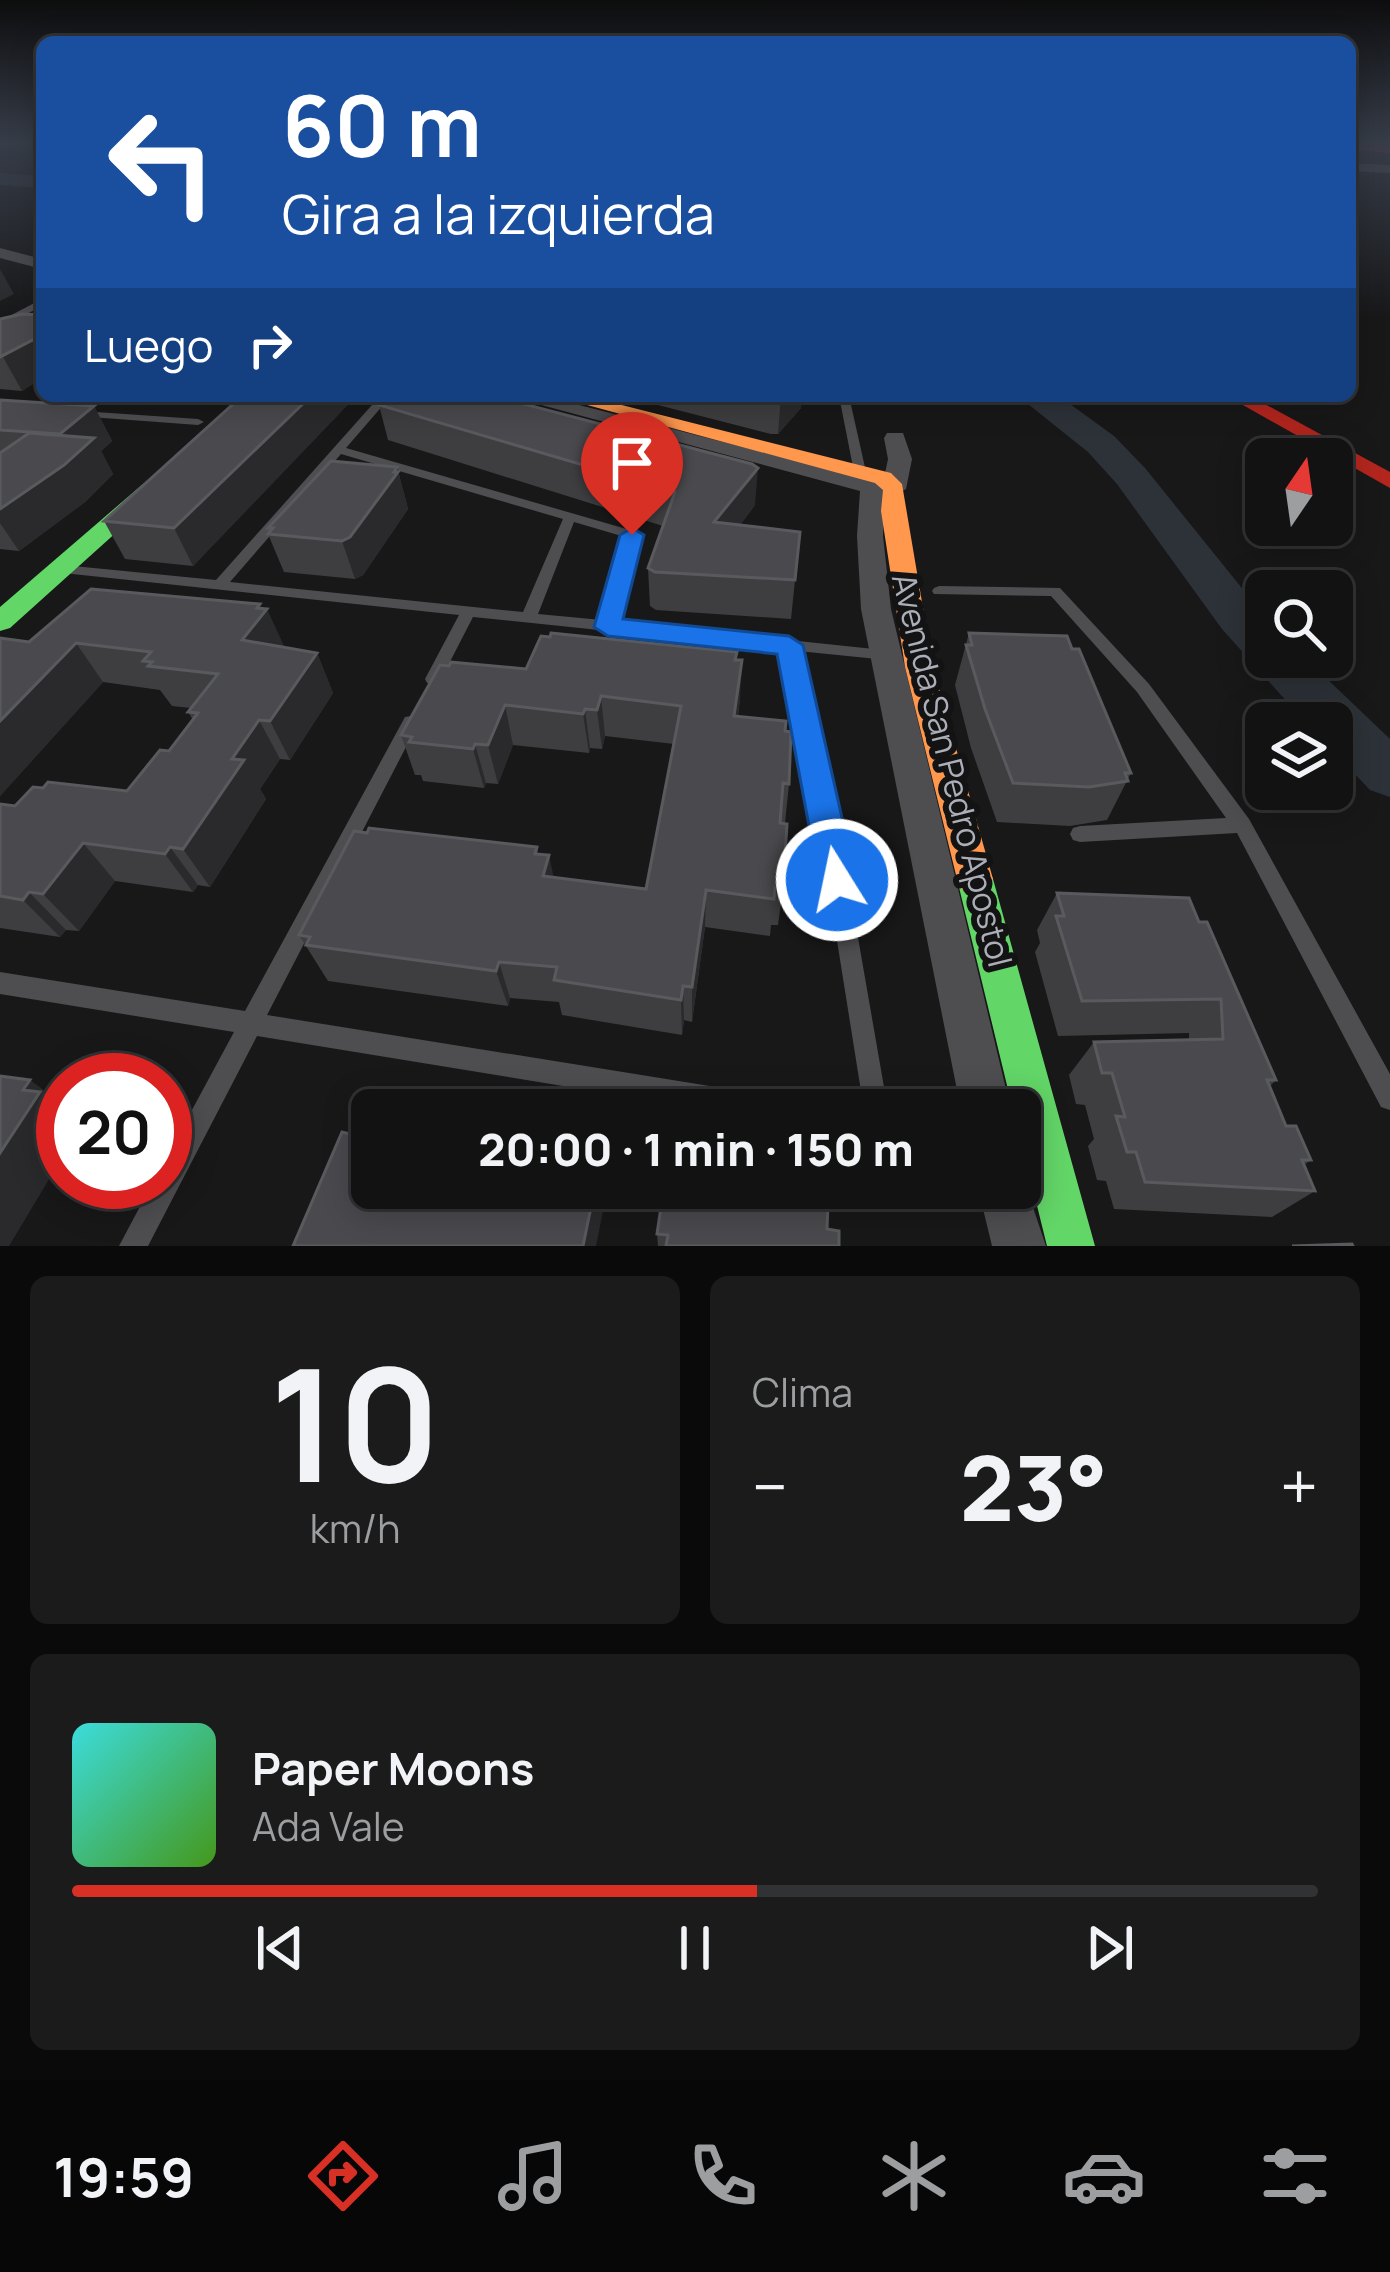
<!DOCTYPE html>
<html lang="es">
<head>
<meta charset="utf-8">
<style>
  :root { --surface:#121213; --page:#1b1b1c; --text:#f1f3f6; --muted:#9c9ea0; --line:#313233; --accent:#d93025 }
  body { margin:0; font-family:Manrope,sans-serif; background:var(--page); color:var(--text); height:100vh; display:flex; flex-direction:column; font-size:45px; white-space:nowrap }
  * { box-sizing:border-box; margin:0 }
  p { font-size:39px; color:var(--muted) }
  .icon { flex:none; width:66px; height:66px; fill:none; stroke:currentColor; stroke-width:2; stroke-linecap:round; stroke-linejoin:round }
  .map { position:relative; height:1246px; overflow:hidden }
  .side { display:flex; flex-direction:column; gap:30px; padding:30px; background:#0a0a0a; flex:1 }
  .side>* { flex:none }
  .banner { position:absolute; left:36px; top:36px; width:1320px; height:366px; border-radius:18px; box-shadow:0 6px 30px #0003,0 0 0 3px var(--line); background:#1a4fa0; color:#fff; overflow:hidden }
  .needle { width:78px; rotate:13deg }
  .buttons { position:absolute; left:1245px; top:438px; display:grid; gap:24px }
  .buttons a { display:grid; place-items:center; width:108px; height:108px; border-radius:18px; background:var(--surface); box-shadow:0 6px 30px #0003,0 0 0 3px var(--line); font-size:60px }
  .speed { position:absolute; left:36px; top:1053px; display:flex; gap:24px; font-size:60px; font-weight:700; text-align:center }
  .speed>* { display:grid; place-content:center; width:156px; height:156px; border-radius:50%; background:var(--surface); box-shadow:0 6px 30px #0003,0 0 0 3px var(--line); line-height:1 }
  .speed .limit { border:18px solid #d22; background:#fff; color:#111 }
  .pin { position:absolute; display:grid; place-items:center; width:102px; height:102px; color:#fff; margin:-123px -51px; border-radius:50% 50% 50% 0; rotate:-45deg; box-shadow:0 0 12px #0007 }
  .pin .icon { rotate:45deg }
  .me { position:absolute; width:132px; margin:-66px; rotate:350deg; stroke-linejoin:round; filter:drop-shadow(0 0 9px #0008) }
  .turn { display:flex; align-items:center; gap:42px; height:252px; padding:0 48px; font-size:54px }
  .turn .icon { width:156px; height:156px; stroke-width:2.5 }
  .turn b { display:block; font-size:84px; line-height:102px }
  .then { display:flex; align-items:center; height:114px; padding:0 48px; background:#0003; gap:24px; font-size:45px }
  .big { font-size:90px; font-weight:800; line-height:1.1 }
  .side .widget { flex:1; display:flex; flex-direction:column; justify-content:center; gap:18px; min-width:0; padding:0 42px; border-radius:18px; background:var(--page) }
  .side .dial { align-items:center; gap:0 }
  .dial b { font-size:156px; line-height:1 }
  .song { display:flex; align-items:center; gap:36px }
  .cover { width:144px; height:144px; border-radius:18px; background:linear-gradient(135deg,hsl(180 70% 55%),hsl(100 70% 35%)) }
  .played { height:12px; border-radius:6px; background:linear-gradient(90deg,var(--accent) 55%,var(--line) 55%) }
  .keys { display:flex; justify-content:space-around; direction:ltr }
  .heat { display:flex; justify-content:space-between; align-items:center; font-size:66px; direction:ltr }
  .side .tiles { flex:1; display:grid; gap:30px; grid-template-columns:1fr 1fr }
  .widget:last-child { grid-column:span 2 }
  .trip { position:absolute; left:351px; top:1089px; width:690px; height:120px; border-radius:18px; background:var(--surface); box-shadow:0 6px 30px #0003,0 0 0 3px var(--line); font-weight:800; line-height:120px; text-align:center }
  .tabs { display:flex; height:192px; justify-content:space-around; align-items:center; background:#070708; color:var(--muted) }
  .tabs .icon { width:84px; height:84px }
  .tabs .on { color:var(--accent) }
  .tabs b { font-size:54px; color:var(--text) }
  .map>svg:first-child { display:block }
</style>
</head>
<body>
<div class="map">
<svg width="1390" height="1246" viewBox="0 0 1390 1246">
  <rect width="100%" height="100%" fill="#181819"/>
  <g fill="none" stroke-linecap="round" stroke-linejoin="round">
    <!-- river -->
    <g fill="#2d3239" fill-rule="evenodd">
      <path d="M 0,173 L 42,176 L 42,188 L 0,185 Z"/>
      <path d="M 1018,396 L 1059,396 L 1114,436 L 1145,468 L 1266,618 L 1266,657 L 1304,657 L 1390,739 L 1390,797 L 1370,790 L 1332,750 L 1332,723 L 1306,723 L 1222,629 L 1117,484 L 1088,452 Z"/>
    </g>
    <!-- lane -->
    <g fill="#4e4e51" fill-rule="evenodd">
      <path d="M 42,299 L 42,306 L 0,328 L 0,321 Z"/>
      <path d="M 380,396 L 391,396 L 346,448 L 637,532 L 639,535 L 617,622 L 893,651 L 895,655 L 887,660 L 798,651 L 840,834 L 888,1110 L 864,1110 L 820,834 L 782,649 L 473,617 L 439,683 L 427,683 L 425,679 L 459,615 L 63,573 L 56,569 L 63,565 L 216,580 ZM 341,454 L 563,519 L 523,612 L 230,582 ZM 574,522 L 625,537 L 602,620 L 538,614 Z"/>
      <path d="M 839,396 L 849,396 L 866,472 L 864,475 L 856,475 L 854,472 Z"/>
      <path d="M 81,411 L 198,419 L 204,422 L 198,425 L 77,416 L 76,414 Z"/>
      <path d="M 939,586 L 1060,588 L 1149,684 L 1249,819 L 1390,1074 L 1390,1110 L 1381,1107 L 1237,833 L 1080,842 L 1073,840 L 1070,834 L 1073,828 L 1080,826 L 1226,818 L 1137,692 L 1051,596 L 934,594 L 932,591 L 934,588 Z"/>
      <path d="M 411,716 L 417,717 L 419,722 L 267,1015 L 785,1098 L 794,1101 L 797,1110 L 710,1110 L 257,1036 L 148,1246 L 119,1246 L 153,1182 L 165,1182 L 165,1160 L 234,1032 L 0,994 L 0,972 L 245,1011 L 405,717 Z"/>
    </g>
    <!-- street -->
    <g fill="#4e4e51" fill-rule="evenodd">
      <path d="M 1350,163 L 1390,165 L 1390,173 L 1350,171 Z"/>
      <path d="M 0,248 L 42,259 L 42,269 L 0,258 Z"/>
      <path d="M 508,396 L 544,396 L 883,483 L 888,459 L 884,438 L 887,433 L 903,433 L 912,459 L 906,489 L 894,496 L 885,494 L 883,536 L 891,609 L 1011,1110 L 961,1110 L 861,609 L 857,536 L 860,491 Z"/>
      <path d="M 1020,1169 L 1046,1246 L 992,1246 L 978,1188 L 1020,1188 Z"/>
    </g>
    <!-- fast -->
    <g fill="#63d668" fill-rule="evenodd">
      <path d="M 151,482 L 159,484 L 159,494 L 10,628 L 0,631 L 0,607 L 143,484 Z"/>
      <path d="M 975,863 L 988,868 L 993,879 L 1095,1246 L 1047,1246 L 1020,1137 L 1020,1110 L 1013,1110 L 957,879 L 962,868 Z"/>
    </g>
    <!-- slow -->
    <path fill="#ff974d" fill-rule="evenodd" d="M 554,396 L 586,396 L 891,473 L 902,484 L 933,667 L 993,879 L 988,890 L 975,895 L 962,890 L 957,879 L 905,667 L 881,511 L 883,490 L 875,483 Z"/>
    <!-- jam -->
    <g fill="#b3261e" fill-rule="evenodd">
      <path d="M 1350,143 L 1390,147 L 1390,153 L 1350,149 Z"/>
      <path d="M 1227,396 L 1250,396 L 1390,472 L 1390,488 Z"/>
    </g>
  </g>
  <!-- wall -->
  <g fill="#3e3e41">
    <path d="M 42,315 L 42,378 L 22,391 L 0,389 L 0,319 Z"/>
    <path d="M 147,396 L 217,396 L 209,404 L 149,399 Z"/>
    <path d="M 242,396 L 356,396 L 193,566 L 125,559 L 104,521 Z"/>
    <path d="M 623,396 L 802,396 L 801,408 L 778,434 L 771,434 Z"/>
    <path d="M 0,400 L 94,406 L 112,441 L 101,451 L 113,474 L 85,502 L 19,551 L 0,549 Z"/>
    <path d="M 379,405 L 755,505 L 740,525 L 800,532 L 791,619 L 656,610 L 650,606 L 648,568 L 663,526 L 388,440 Z"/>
    <path d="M 397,467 L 408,509 L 363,575 L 355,579 L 284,572 L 268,534 L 270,532 L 268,528 Z"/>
    <path d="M 262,608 L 285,648 L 317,653 L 333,693 L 290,760 L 280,759 L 260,789 L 266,799 L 210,887 L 198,885 L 193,892 L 115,881 L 79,931 L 66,930 L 60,937 L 0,928 L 0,804 L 15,806 L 43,788 L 127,791 L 169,751 L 193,720 L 188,712 L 191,708 L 172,706 L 160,690 L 103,682 L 0,796 L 0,638 L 29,642 Z"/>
    <path d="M 969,633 L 1131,773 L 1107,820 L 1070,826 L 997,822 L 971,748 L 955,685 Z"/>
    <path d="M 736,660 L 740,699 L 738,716 L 785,731 L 789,784 L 785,823 L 783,888 L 778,925 L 771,925 L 770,936 L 705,927 L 692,1022 L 684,1020 L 682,1035 L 562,1015 L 559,1002 L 510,998 L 508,1006 L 328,981 L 299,935 L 538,854 L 554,877 L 646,889 L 674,744 L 605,736 L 602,749 L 590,748 L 589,753 L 513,745 L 498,784 L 486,783 L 484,788 L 423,781 L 421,775 L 415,775 L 401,735 L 526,669 Z"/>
    <path d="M 1057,893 L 1199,922 L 1276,1080 L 1270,1086 L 1286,1126 L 1311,1160 L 1304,1165 L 1315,1191 L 1272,1217 L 1114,1209 L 1106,1181 L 1097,1180 L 1088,1146 L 1094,1139 L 1085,1105 L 1076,1104 L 1069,1075 L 1094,1042 L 1189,1040 L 1189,1033 L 1058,1036 L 1035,952 L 1040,943 L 1037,930 Z"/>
    <path d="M 827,1229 L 839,1246 L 658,1246 L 657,1234 Z"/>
  </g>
  <!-- shaded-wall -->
  <g fill="#2a2a2c">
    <path d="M 0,269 L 14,294 L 0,301 Z"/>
    <path d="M 42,335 L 42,378 L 22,391 L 3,357 Z"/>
    <path d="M 206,396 L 217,396 L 209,404 Z"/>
    <path d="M 311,396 L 356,396 L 193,566 L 174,528 Z"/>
    <path d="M 781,396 L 802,396 L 801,408 L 778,434 Z"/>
    <path d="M 94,406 L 112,441 L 101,451 L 113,474 L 85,502 L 19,551 L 0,523 L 0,509 L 60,434 Z"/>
    <path d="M 397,467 L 408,509 L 363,575 L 355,579 L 342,541 Z"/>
    <path d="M 758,468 L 755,505 L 713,560 L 714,522 Z"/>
    <path d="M 260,604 L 264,612 L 267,609 L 285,648 L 242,640 Z"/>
    <path d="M 76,643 L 103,682 L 0,796 L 0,721 Z"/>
    <path d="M 317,653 L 333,693 L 290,760 L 270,721 Z"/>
    <path d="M 742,660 L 740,699 L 732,755 L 734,716 Z"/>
    <path d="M 601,696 L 605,736 L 602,749 L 597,710 Z"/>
    <path d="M 505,705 L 513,745 L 498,784 L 488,745 Z"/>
    <path d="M 585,709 L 590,748 L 589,753 L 583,714 Z"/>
    <path d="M 259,720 L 280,759 L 260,789 L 266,799 L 210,887 L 183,849 L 232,759 Z"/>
    <path d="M 475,744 L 486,783 L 484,788 L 473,749 Z"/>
    <path d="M 83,843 L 115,881 L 79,931 L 43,894 Z"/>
    <path d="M 170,847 L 198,885 L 193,892 L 165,854 Z"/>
    <path d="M 537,847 L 543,875 L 549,855 L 557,893 L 551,913 L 535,854 Z"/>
    <path d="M 706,890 L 705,927 L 692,1022 L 692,987 Z"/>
    <path d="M 29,892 L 66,930 L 60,937 L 23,900 Z"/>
    <path d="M 499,962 L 510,998 L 508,1006 L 496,971 Z"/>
    <path d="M 683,986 L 684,1020 L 682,1035 L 681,1000 Z"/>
    <path d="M 30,1080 L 63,1104 L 63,1156 L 9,1246 L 0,1246 L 0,1153 L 23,1090 Z"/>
    <path d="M 595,1188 L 600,1188 L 604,1206 L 596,1246 L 583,1246 Z"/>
  </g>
  <!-- building -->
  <g fill="#4a4a4e" stroke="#595a5e" stroke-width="3">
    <path d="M 22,314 L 42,315 L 42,335 L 0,357 L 0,319 Z"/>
    <path d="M 242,396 L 311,396 L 174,528 L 104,521 Z"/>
    <path d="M 397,396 L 494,396 L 752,464 L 758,468 L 714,522 L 800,532 L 795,580 L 655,572 L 648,568 L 675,492 L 379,405 Z"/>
    <path d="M 0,400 L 94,406 L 60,434 L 0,430 Z"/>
    <path d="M 29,433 L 94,438 L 64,465 L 0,509 L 0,453 Z"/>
    <path d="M 331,461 L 397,467 L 394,472 L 398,472 L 350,537 L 342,541 L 268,534 L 273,528 L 268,528 Z"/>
    <path d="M 91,589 L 260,604 L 257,608 L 267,609 L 242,640 L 317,653 L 270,721 L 259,720 L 232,759 L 244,760 L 183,849 L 170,847 L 165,854 L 83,843 L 43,894 L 29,892 L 23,900 L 0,896 L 0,804 L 15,806 L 33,787 L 43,788 L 48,782 L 127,791 L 160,750 L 169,751 L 198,713 L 188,712 L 218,674 L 148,666 L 152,662 L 143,661 L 151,652 L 76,643 L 0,721 L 0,638 L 29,642 Z"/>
    <path d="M 551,633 L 737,652 L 735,660 L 742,660 L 734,716 L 786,721 L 785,731 L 791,732 L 789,784 L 783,783 L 780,823 L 787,824 L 783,888 L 775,887 L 774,899 L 706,890 L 692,987 L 683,986 L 681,1000 L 554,980 L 557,967 L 499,962 L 496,971 L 306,945 L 310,937 L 299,935 L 354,831 L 367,833 L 369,828 L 537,847 L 535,854 L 549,855 L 543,876 L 646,889 L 681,706 L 601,696 L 597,710 L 585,709 L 583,714 L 505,705 L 488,745 L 475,744 L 473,749 L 409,742 L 412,737 L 401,735 L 440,665 L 449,666 L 451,662 L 526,669 L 541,636 L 550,637 Z"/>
    <path d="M 969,633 L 1067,636 L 1072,649 L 1079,649 L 1131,773 L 1125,773 L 1128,781 L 1089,787 L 1013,783 L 985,709 L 966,645 L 972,645 Z"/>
    <path d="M 1057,893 L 1189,898 L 1199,922 L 1207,922 L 1276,1080 L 1267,1080 L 1286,1126 L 1296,1126 L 1311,1160 L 1302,1160 L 1315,1191 L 1145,1182 L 1136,1152 L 1127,1152 L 1116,1116 L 1125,1117 L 1112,1073 L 1102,1073 L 1094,1042 L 1223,1039 L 1221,999 L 1082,1001 L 1056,916 L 1064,916 Z"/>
    <path d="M 0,1076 L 30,1080 L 23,1090 L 40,1092 L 0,1153 Z"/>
    <path d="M 362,1124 L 372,1126 L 372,1188 L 595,1188 L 583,1246 L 293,1246 L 342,1132 L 358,1136 Z"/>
    <path d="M 674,1188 L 724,1188 L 828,1205 L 827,1229 L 839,1231 L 839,1246 L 666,1246 L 668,1235 L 657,1234 L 662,1200 L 672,1202 Z"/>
    <path d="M 1352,1244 L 1353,1246 L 1292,1246 Z"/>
  </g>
  <!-- sky -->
  <linearGradient id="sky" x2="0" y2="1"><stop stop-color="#0d0d0e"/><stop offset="0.45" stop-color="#373d49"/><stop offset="1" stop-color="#373d49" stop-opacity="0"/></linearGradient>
  <rect width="1390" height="318" fill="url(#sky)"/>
  <!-- route -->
  <path fill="#1a73e8" stroke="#114b97" stroke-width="3" d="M 632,528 L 644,535 L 623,619 L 789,636 L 803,645 L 856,880 L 850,891 L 837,896 L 824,891 L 819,880 L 777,654 L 608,636 L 594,627 L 620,535 Z"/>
  <g text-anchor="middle" stroke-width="12" stroke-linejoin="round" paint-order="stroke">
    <!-- street labels -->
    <g font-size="33" fill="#acaeb8" stroke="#131314">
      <text transform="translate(952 770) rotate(76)" y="12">Avenida San Pedro Apostol</text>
    </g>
  </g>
</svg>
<div class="buttons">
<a><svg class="needle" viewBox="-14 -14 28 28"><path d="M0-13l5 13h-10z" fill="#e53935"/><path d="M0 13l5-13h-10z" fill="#9c9ea0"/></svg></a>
<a><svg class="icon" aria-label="search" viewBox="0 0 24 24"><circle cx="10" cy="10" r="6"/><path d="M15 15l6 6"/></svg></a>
<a><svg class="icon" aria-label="layers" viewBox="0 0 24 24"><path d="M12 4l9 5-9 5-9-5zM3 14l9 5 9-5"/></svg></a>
</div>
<div class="speed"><div class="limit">20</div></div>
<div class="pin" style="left:632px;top:535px;background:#d93025"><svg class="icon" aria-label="arrive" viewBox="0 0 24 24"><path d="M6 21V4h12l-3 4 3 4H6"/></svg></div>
<svg class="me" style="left:837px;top:880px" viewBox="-20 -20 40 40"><circle r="17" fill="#1a73e8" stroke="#fff" stroke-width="3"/><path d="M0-11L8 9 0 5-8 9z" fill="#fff"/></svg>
<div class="trip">20:00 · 1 min · 150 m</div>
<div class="banner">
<div class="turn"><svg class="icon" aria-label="left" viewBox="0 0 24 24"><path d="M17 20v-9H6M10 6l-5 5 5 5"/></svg><div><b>60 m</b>Gira a la izquierda</div></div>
<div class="then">Luego<svg class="icon" aria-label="right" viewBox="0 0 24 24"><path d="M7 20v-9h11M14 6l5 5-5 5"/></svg></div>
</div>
</div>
<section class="side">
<div class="tiles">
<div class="widget dial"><b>10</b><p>km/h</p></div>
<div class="widget"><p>Clima</p>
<div class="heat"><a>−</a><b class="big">23°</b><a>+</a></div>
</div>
<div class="widget">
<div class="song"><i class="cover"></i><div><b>Paper Moons</b><p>Ada Vale</p></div></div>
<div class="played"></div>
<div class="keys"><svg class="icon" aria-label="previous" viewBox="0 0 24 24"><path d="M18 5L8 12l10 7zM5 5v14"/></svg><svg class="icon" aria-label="pause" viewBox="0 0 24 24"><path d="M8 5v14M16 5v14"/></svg><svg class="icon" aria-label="next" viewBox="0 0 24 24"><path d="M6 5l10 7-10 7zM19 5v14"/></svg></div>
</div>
</div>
</section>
<nav class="tabs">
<b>19:59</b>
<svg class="icon on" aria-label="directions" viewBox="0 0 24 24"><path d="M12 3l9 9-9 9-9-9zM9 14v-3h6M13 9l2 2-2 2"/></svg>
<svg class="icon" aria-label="music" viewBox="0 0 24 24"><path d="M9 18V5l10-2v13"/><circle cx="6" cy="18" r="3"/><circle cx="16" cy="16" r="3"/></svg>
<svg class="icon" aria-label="phone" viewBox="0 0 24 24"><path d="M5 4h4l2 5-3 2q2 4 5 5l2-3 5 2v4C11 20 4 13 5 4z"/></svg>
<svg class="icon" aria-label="climate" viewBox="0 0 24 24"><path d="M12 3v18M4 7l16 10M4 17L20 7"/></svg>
<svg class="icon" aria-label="car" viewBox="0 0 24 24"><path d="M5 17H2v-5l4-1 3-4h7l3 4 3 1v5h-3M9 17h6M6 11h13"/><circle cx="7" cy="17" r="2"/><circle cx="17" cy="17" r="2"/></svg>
<svg class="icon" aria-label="filters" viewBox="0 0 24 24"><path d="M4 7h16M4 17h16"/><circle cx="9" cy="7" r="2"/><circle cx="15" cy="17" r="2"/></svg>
</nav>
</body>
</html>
